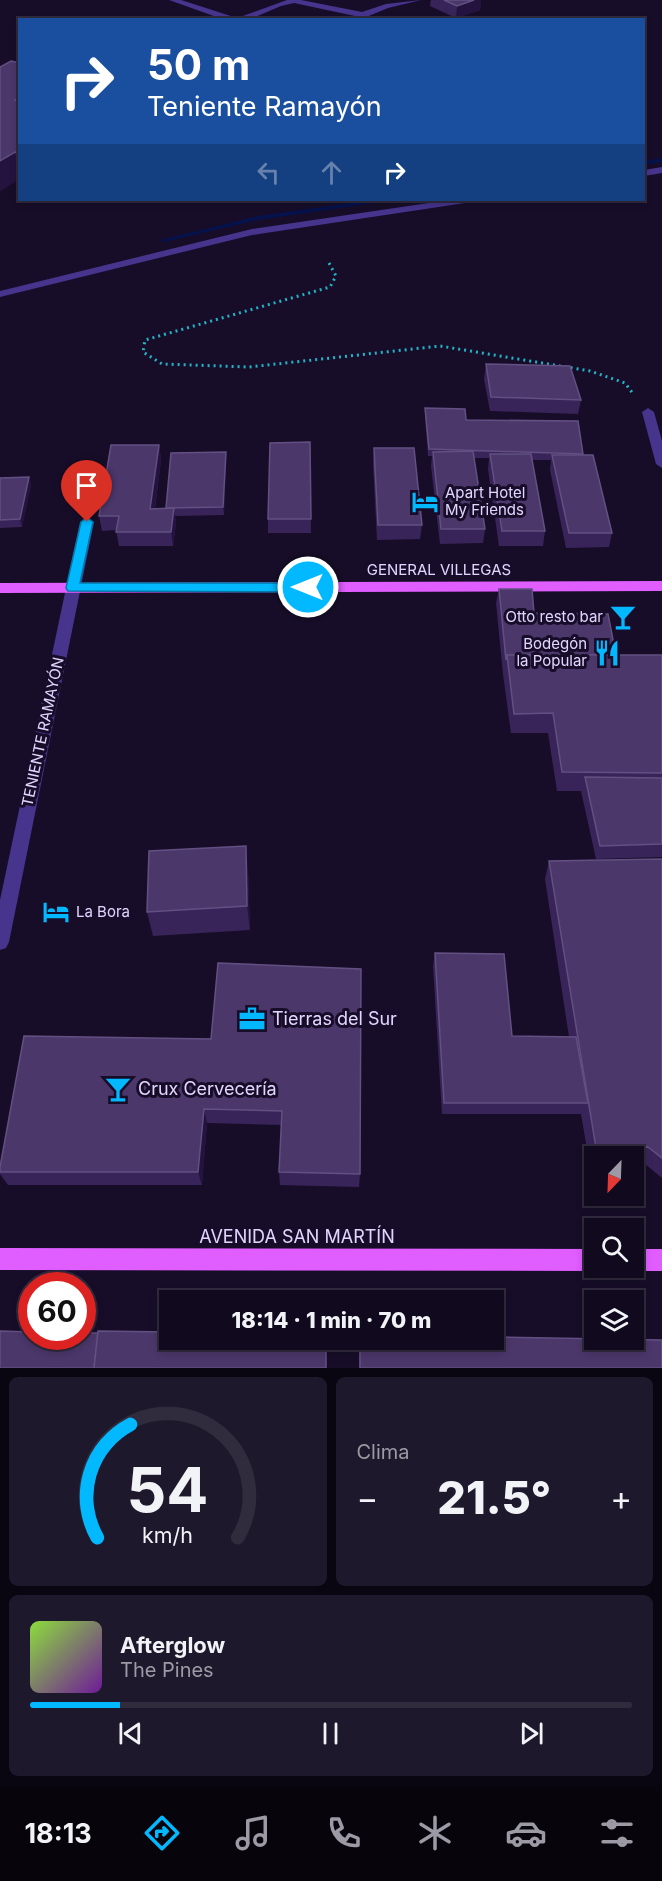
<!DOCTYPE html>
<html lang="es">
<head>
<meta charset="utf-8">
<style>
  :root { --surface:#110a1f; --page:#1e182c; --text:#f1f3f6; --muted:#9c9aa4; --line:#302b3d; --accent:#02b8ff }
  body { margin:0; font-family:Inter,sans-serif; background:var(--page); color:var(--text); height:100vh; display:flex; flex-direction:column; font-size:22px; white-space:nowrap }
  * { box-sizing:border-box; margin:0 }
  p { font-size:20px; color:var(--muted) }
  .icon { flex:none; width:33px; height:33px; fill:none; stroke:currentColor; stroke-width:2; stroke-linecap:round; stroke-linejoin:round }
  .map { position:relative; height:1368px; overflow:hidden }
  .side { display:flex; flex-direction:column; gap:9px; padding:9px; background:#090611; flex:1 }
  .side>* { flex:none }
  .top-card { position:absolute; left:18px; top:18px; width:627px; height:183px; border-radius:0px; box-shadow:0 3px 9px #0003,0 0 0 2px var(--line); background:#1a4fa0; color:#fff; overflow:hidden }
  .needle { width:39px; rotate:203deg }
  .fabs { position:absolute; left:584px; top:1146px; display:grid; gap:12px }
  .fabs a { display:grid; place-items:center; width:60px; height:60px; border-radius:0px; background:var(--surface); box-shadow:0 3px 9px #0003,0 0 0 2px var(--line); font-size:30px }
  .speed { position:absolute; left:18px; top:1272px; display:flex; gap:12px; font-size:30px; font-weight:700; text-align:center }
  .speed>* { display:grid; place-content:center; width:78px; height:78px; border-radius:50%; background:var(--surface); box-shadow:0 3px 9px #0003,0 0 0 2px var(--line); line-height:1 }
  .speed .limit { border:9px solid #d22; background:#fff; color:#111 }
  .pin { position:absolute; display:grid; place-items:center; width:51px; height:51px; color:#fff; margin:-62px -26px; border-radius:50% 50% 50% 0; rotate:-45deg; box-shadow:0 0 6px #0007 }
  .pin .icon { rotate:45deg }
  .me { position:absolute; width:66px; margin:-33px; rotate:270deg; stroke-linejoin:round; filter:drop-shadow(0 0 4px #0008) }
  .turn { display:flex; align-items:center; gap:21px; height:126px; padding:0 30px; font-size:27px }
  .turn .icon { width:78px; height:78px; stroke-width:2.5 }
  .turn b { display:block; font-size:42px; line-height:51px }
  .lanes { display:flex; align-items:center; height:57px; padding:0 30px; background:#0003; justify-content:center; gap:30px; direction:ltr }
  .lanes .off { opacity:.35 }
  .big { font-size:45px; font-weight:800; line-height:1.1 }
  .side .card { flex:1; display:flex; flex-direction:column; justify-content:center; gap:9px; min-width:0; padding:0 21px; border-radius:9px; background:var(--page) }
  .side .dial { align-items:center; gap:0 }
  .dial svg { height:156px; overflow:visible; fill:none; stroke:var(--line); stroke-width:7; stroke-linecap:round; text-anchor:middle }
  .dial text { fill:var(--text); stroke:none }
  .song { display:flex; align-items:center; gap:18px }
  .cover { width:72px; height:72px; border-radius:9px; background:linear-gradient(135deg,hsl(90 70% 55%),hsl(280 70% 35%)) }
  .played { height:6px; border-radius:3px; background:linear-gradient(90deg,var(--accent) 15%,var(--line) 15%) }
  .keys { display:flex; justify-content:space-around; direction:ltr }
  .heat { display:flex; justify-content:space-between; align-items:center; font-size:33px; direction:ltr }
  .side .tiles { flex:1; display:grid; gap:9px; grid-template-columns:1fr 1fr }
  .card:last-child { grid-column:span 2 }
  .trip { position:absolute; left:159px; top:1290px; width:345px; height:60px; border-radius:0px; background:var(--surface); box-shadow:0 3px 9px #0003,0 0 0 2px var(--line); font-weight:800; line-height:60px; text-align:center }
  .tabs { display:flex; height:96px; justify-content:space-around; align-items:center; background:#07040c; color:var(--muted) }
  .tabs .icon { width:42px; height:42px }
  .tabs .active { color:var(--accent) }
  .tabs b { font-size:27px; color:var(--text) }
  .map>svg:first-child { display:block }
</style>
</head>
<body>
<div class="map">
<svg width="662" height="1368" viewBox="0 0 662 1368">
  <rect width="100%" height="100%" fill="#170d29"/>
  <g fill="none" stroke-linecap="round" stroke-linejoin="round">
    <!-- stream -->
    <g fill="#05124b" fill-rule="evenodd">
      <path d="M 662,158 L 662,162 L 644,165 L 644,161 Z"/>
      <path d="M 371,200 L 385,200 L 382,202 L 258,220 L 164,242 L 160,240 L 258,216 Z"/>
    </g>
    <!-- path -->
    <path stroke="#23b3c6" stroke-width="3" stroke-dasharray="2 4" stroke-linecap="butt" d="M 329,263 L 336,276 L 330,287 L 145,340 L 143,352 L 162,364 L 249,367 L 440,346 L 590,371 L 625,383 L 634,395"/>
    <!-- minor -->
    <g fill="#47348d" fill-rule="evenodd">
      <path d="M 169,0 L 181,0 L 237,18 L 287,0 L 301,0 L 362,12 L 386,4 L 421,0 L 388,8 L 359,20 L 347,20 L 355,16 L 294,3 L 281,6 L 248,20 L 225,20 Z"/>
      <path d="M 662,167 L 662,173 L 644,176 L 644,170 Z"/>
      <path d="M 449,200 L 470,200 L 465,203 L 252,235 L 0,297 L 0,291 L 252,229 Z"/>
      <path d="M 648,408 L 654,412 L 662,441 L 662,468 L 656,464 L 642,412 Z"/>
      <path d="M 87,517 L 94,522 L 9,942 L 6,948 L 0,950 L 0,900 L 80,522 Z"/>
    </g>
    <!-- major -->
    <g fill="#e05dff" fill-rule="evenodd">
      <path d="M 662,581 L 662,591 L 0,593 L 0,583 Z"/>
      <path d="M 0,1248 L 594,1249 L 594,1268 L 601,1268 L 594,1271 L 0,1270 Z"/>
      <path d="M 633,1249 L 662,1249 L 662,1271 L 633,1271 L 626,1268 L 633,1268 Z"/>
    </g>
  </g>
  <!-- wall -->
  <g fill="#392459">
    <path d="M 431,0 L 481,0 L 480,10 L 456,18 L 430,6 Z"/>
    <path d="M 20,63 L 20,178 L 0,191 L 0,67 Z"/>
    <path d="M 486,364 L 581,400 L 578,414 L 490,411 L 484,379 Z"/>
    <path d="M 425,408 L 583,454 L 583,455 L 612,533 L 609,547 L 566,548 L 550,470 L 551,460 L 532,460 L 545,531 L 543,546 L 499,546 L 488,469 L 489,458 L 474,458 L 485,529 L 483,543 L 440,544 L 431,466 L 432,456 L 428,456 L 425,416 Z"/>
    <path d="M 310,442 L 311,533 L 268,533 L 268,519 Z"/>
    <path d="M 159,445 L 161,460 L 155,509 L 166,509 L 226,460 L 224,515 L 175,516 L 176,523 L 173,546 L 119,546 L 116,530 L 102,531 L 99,516 Z"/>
    <path d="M 374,448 L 422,525 L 420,539 L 377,540 L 373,463 Z"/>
    <path d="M 29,477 L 31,485 L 22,527 L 0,528 L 0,478 Z"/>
    <path d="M 499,589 L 534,613 L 616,655 L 662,655 L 662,857 L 596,859 L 581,791 L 557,791 L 548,733 L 511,733 L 503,674 L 496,603 Z"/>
    <path d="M 662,859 L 662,1178 L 640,1160 L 633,1161 L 633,1156 L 594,1156 L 594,1161 L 589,1161 L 581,1114 L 442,1114 L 433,966 L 435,953 L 512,1036 L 569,1037 L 545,879 L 549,861 Z"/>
    <path d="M 248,870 L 250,930 L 153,936 L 147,912 Z"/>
    <path d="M 211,1039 L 360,1174 L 359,1187 L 280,1185 L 279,1172 L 281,1125 L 207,1123 L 202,1185 L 8,1185 L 0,1174 L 0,1167 Z"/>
    <path d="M 359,1340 L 662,1368 L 359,1368 Z"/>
  </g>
  <!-- shaded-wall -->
  <g fill="#24133e">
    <path d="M 474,0 L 481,0 L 480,10 L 456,18 L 457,6 Z"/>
    <path d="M 15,152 L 20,178 L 0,191 L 0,161 Z"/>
    <path d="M 159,445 L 161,460 L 153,523 L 150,509 Z"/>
    <path d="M 226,452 L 226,460 L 224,515 L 223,507 Z"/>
    <path d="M 29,477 L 31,485 L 22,527 L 20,519 Z"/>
    <path d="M 174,508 L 176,523 L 173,546 L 171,532 Z"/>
    <path d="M 246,846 L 248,870 L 250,930 L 247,906 Z"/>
    <path d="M 204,1109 L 207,1123 L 202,1185 L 198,1172 Z"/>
  </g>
  <!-- building -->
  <g fill="#4b376a" stroke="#635082" stroke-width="1.5">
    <path d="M 444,0 L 474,0 L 457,6 Z"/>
    <path d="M 11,61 L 20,63 L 20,97 L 15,100 L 20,101 L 20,154 L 15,152 L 0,161 L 0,67 Z"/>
    <path d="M 486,364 L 570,366 L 581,400 L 491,397 Z"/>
    <path d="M 425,408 L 465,409 L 466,420 L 578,421 L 583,454 L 429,449 Z"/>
    <path d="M 310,442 L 311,519 L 268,519 L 270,443 Z"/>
    <path d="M 111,445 L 159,445 L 150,509 L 174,508 L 171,532 L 116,532 L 119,516 L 99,516 Z"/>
    <path d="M 374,448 L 414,448 L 422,525 L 378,525 Z"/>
    <path d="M 473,451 L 485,529 L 441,529 L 433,452 Z"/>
    <path d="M 226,452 L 223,507 L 166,508 L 171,453 Z"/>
    <path d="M 490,454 L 531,454 L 545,531 L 502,531 Z"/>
    <path d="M 552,455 L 593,455 L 612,533 L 569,533 Z"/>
    <path d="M 29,477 L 20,519 L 0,520 L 0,478 Z"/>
    <path d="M 499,589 L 532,589 L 534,613 L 608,614 L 616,655 L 507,655 L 506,660 Z"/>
    <path d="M 507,655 L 662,655 L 662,773 L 562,772 L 553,713 L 514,714 Z"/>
    <path d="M 585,777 L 662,778 L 662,844 L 600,846 Z"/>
    <path d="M 246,846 L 247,906 L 147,912 L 149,851 Z"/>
    <path d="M 662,859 L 662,1158 L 648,1147 L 596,1148 L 549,861 Z"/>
    <path d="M 435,953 L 504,954 L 512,1036 L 576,1037 L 588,1103 L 444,1103 Z"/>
    <path d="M 218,963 L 361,969 L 360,1174 L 279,1172 L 282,1111 L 204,1109 L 198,1172 L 0,1172 L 0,1167 L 24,1036 L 211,1039 Z"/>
    <path d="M 0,1331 L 32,1332 L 32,1336 L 82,1336 L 82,1333 L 98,1333 L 94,1368 L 0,1368 Z"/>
    <path d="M 98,1331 L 170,1332 L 170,1340 L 326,1340 L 326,1368 L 94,1368 Z"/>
    <path d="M 494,1337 L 662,1340 L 662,1368 L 360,1368 L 360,1340 L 494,1340 Z"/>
  </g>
  <!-- route -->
  <path fill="#02b8ff" stroke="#0178a6" stroke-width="1.5" d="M 87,517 L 93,522 L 80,583 L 308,583 L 315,587 L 308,592 L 68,591 L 66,588 L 81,522 Z"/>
  <!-- icons -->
  <defs>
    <g id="hotel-bare" transform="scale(2.07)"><path d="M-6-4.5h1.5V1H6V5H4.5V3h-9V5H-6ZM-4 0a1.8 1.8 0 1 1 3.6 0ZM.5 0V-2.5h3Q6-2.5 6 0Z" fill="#02b8ff" stroke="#170d29" stroke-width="2.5" paint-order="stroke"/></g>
    <g id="bar-bare" transform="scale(2.07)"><path d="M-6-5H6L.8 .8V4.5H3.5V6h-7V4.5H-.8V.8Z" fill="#02b8ff" stroke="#170d29" stroke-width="2.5" paint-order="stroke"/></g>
    <g id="restaurant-bare" transform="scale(2.07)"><path d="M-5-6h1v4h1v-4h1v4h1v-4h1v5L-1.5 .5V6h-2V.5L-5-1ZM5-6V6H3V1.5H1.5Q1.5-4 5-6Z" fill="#02b8ff" stroke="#170d29" stroke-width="2.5" paint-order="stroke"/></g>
    <g id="office-bare" transform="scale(2.07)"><path d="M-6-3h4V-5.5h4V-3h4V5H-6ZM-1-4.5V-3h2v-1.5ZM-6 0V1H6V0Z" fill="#02b8ff" stroke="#170d29" stroke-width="2.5" paint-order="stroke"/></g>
  </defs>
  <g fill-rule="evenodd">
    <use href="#hotel-bare" x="425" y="502"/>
    <use href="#bar-bare" x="623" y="617"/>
    <use href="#restaurant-bare" x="607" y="653"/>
    <use href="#hotel-bare" x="56" y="912"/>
    <use href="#office-bare" x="252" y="1019"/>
    <use href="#bar-bare" x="118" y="1089"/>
  </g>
  <g text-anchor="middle" stroke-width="6" stroke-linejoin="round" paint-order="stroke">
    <!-- poi labels -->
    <g font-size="15" fill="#e2d6ff" stroke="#170d29" text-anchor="start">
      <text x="445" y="498">Apart Hotel<tspan x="445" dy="17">My Friends</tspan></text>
      <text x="603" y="622" text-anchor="end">Otto resto bar</text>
      <text x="587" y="649" text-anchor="end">Bodegón<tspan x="587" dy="17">la Popular</tspan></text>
      <text x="76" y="917">La Bora</text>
    </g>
    <!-- street labels -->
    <g font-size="15" fill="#e2d6ff" stroke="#170d29">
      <text x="439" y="575">GENERAL VILLEGAS</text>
      <text transform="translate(43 732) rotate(-78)" y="5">TENIENTE RAMAYÓN</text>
    </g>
    <!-- near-poi labels -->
    <g font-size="18" fill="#e2d6ff" stroke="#170d29" text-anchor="start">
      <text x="272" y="1025">Tierras del Sur</text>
      <text x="138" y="1095">Crux Cervecería</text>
    </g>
    <!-- near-street labels -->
    <g font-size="18" fill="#e2d6ff" stroke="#170d29">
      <text x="297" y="1243">AVENIDA SAN MARTÍN</text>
    </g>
  </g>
</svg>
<div class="fabs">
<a><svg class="needle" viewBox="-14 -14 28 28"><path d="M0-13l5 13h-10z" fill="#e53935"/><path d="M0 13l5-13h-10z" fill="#9c9aa4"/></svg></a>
<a><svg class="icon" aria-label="search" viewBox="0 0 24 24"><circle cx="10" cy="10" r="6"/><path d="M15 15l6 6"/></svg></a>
<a><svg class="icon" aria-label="layers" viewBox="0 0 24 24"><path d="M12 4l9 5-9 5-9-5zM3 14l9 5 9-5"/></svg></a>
</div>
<div class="speed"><div class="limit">60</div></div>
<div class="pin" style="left:87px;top:522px;background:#d93025"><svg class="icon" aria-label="arrive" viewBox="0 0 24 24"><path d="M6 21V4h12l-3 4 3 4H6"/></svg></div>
<svg class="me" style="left:308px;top:587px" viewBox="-20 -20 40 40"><circle r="17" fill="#02b8ff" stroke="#fff" stroke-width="3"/><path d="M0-11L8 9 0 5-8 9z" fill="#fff"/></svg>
<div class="trip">18:14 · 1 min · 70 m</div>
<div class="top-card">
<div class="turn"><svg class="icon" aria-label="right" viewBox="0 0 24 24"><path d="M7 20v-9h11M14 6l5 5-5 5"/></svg><div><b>50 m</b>Teniente Ramayón</div></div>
<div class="lanes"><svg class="icon off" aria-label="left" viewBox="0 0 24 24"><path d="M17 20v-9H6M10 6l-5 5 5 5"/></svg><svg class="icon off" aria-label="ahead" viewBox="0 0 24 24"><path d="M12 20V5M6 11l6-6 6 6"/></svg><svg class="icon" aria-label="right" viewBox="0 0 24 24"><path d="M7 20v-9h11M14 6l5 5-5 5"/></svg></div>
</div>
</div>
<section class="side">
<div class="tiles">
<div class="card dial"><svg viewBox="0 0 100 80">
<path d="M14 69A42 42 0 1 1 86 69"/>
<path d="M14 69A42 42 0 0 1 31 11" stroke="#02b8ff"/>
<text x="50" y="56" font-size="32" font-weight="700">54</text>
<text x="50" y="72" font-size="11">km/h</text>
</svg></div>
<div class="card"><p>Clima</p>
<div class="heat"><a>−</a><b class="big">21.5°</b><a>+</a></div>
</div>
<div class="card">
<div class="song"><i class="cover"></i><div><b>Afterglow</b><p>The Pines</p></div></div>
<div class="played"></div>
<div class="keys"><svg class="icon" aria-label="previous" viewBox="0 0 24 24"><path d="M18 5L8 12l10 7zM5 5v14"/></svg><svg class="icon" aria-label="pause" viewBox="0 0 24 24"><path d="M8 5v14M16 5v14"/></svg><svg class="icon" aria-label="next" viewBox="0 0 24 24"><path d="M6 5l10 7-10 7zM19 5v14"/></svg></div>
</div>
</div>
</section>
<nav class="tabs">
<b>18:13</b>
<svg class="icon active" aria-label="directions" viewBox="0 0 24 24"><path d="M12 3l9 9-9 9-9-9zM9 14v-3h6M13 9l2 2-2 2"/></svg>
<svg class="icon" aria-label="music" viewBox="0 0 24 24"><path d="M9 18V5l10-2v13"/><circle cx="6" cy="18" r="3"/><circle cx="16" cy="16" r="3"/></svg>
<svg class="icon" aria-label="phone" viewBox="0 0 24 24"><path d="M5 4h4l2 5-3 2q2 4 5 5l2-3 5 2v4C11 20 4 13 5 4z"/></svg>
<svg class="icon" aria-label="climate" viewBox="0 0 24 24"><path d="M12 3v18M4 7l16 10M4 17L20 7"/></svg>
<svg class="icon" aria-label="car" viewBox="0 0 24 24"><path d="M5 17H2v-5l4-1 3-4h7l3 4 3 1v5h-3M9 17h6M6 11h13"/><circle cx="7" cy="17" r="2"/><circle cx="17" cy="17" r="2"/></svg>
<svg class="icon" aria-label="filters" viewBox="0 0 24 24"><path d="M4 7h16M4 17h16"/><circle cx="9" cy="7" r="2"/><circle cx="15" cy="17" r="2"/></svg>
</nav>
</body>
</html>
